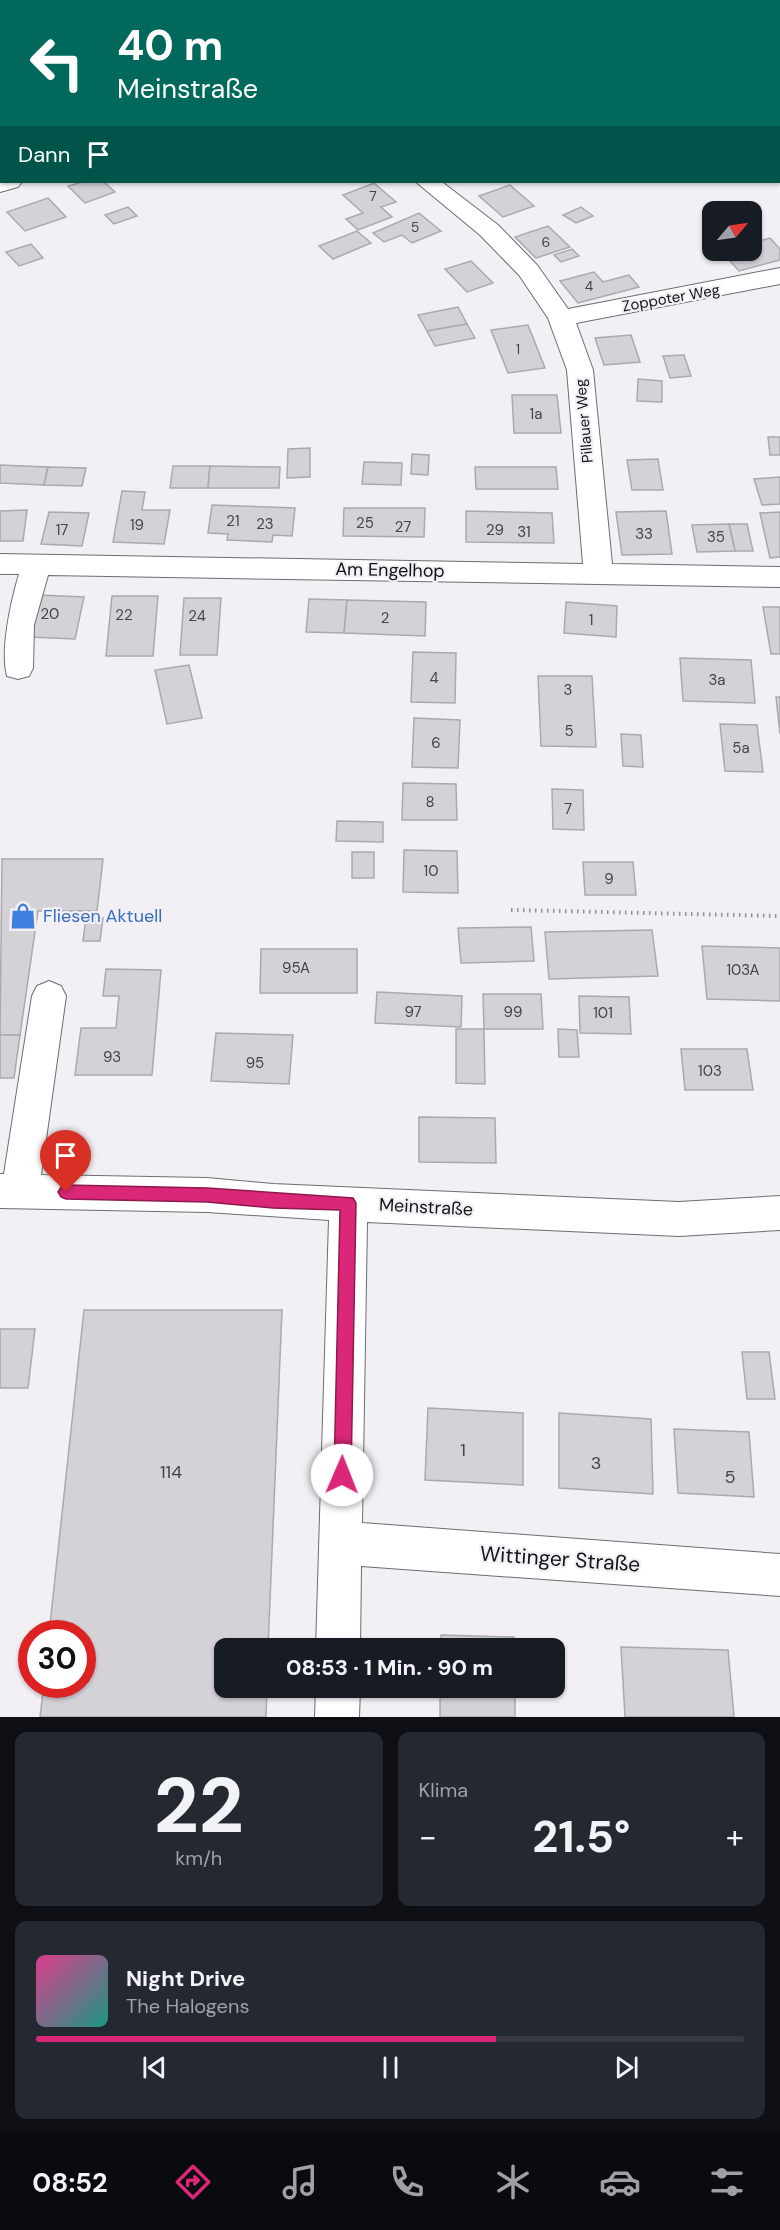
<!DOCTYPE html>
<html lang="de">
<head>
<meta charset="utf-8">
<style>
  :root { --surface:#171b24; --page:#242831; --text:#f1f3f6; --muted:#9ea1a6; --line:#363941; --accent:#db2777 }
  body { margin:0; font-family:"DM Sans",sans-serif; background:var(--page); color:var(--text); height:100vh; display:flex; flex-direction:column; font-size:22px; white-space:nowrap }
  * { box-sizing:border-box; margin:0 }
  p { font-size:20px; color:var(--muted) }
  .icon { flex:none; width:33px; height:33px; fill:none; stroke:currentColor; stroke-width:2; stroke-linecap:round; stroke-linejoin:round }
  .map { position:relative; height:1717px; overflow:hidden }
  .sheet { display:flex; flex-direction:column; gap:15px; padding:15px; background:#0d0f14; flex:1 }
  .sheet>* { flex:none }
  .hud { position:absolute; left:0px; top:0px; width:780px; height:183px; box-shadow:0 2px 4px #0004; background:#00695c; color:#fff; overflow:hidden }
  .needle { width:39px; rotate:61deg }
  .buttons { position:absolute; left:702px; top:201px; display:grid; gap:12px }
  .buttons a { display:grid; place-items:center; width:60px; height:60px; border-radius:12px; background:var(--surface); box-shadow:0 2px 4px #0004; font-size:30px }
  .speed { position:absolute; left:18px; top:1620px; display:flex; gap:12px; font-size:30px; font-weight:700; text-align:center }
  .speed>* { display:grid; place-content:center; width:78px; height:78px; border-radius:50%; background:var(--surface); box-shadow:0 2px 4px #0004; line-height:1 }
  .speed .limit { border:9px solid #d22; background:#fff; color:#111 }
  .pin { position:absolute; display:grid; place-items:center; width:51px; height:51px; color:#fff; margin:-62px -26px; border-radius:50% 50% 50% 0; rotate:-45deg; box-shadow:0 0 6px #0007 }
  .pin .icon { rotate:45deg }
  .me { position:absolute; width:66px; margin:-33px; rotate:1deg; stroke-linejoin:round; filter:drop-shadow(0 0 4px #0008) }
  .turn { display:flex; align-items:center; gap:21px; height:126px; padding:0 18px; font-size:27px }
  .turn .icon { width:78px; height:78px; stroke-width:2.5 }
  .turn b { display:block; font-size:42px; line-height:51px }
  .then { display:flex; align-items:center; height:57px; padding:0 18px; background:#0003; gap:12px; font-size:22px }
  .big { font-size:45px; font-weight:700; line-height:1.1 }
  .sheet .tile { flex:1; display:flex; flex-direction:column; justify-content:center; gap:9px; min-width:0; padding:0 21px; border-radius:12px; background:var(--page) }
  .sheet .dial { align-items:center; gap:0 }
  .dial b { font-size:78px; line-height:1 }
  .song { display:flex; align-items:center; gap:18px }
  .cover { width:72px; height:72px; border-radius:9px; background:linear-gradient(135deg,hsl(330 70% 55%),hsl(170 70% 35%)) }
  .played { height:6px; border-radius:3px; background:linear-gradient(90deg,var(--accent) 65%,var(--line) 65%) }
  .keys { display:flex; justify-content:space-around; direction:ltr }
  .heat { display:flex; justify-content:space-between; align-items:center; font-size:33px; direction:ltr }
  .sheet .tiles { flex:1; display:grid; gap:15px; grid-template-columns:1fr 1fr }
  .tile:last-child { grid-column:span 2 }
  .trip { position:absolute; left:214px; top:1638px; width:351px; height:60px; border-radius:12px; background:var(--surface); box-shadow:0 2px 4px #0004; font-weight:700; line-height:60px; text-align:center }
  .menu { display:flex; height:96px; justify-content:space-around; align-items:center; background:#090b0e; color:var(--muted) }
  .menu .icon { width:42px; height:42px }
  .menu .on { color:var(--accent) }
  .menu b { font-size:27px; color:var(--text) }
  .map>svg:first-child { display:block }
</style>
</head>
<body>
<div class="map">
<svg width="780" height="1717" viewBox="0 0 780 1717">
  <rect width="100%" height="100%" fill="#f2f0f4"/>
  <!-- building -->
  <g fill="#d4d2d7" stroke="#aba9ae" stroke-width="1.5">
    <path d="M 82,182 L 104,182 L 115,192 L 85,203 L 68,186 Z"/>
    <path d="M 374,183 L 396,202 L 381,207 L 392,217 L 358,230 L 346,219 L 363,213 L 343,195 Z"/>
    <path d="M 510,185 L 534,206 L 503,217 L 479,196 Z"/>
    <path d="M 48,198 L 66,217 L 25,231 L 7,212 Z"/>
    <path d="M 128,207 L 137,216 L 114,224 L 105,215 Z"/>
    <path d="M 581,207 L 593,216 L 576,223 L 563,215 Z"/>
    <path d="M 419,213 L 441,231 L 412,243 L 402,235 L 384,242 L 373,233 Z"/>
    <path d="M 548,226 L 570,247 L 536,258 L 515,237 Z"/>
    <path d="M 357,231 L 371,243 L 333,259 L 319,246 Z"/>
    <path d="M 770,238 L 780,249 L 780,260 L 739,271 L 721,251 L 752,250 L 752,243 Z"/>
    <path d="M 31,244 L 43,258 L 19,266 L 6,252 Z"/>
    <path d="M 572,249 L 579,256 L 561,262 L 554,255 Z"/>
    <path d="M 471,261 L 493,283 L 467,292 L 445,269 Z"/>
    <path d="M 594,272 L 603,282 L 629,275 L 639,287 L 578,303 L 560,281 Z"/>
    <path d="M 458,307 L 467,324 L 427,331 L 418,315 Z"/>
    <path d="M 467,324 L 475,338 L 435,346 L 427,331 Z"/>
    <path d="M 528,325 L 545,368 L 508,373 L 491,330 Z"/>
    <path d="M 631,335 L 640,362 L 604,365 L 595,338 Z"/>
    <path d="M 684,355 L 691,376 L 670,378 L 663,356 Z"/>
    <path d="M 638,379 L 662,381 L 662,402 L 637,401 Z"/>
    <path d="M 512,395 L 557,395 L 561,433 L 514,433 Z"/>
    <path d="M 768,437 L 780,437 L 780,455 L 770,455 Z"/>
    <path d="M 310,448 L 310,477 L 287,478 L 288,449 Z"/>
    <path d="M 412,454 L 429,455 L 428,475 L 411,474 Z"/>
    <path d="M 658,459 L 663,490 L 632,490 L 627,460 Z"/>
    <path d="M 364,462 L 402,463 L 401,485 L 362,484 Z"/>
    <path d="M 0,465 L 48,467 L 44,485 L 0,483 Z"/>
    <path d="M 173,466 L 210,466 L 208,488 L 170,488 Z"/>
    <path d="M 210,466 L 280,467 L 279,488 L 208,488 Z"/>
    <path d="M 48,467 L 86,468 L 82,486 L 44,485 Z"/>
    <path d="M 475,467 L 556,467 L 558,489 L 476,489 Z"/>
    <path d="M 780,477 L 780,504 L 762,505 L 754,479 Z"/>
    <path d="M 122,491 L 145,492 L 142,510 L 170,510 L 164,544 L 113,542 Z"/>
    <path d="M 212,505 L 295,508 L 292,536 L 273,535 L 272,542 L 227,540 L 228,534 L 208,533 Z"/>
    <path d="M 344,508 L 425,508 L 424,537 L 343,536 Z"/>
    <path d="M 27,510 L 23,541 L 0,541 L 0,511 Z"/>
    <path d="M 466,511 L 552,513 L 554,543 L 466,542 Z"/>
    <path d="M 666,511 L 672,554 L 622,555 L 616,512 Z"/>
    <path d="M 49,512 L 89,513 L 82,546 L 41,544 Z"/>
    <path d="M 780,512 L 780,557 L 770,558 L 760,513 Z"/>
    <path d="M 729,524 L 747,524 L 753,551 L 735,551 Z"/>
    <path d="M 729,524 L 735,551 L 697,552 L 692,525 Z"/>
    <path d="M 39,595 L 84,597 L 75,639 L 29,637 Z"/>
    <path d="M 112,596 L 158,596 L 153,656 L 106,656 Z"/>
    <path d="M 184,598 L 221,598 L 217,655 L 180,655 Z"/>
    <path d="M 309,599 L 347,600 L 344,633 L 306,632 Z"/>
    <path d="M 347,600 L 426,602 L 425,636 L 344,633 Z"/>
    <path d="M 566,602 L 617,606 L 616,637 L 564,633 Z"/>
    <path d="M 763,607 L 780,607 L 780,654 L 771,654 Z"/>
    <path d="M 413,652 L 456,653 L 455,703 L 411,702 Z"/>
    <path d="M 680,658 L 751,660 L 755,703 L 683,701 Z"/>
    <path d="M 189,665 L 202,718 L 167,724 L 155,670 Z"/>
    <path d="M 538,676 L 592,676 L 596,747 L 541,746 Z"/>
    <path d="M 776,697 L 780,697 L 780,734 L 779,724 Z"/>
    <path d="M 414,718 L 460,720 L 458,768 L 412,767 Z"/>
    <path d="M 720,724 L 757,725 L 763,772 L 725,771 Z"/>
    <path d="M 621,734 L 641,735 L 643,767 L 623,766 Z"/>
    <path d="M 403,783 L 456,784 L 457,820 L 402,820 Z"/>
    <path d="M 552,789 L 583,790 L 584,830 L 553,829 Z"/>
    <path d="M 337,821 L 383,822 L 383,842 L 336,841 Z"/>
    <path d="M 404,850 L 457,851 L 458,893 L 403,892 Z"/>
    <rect x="352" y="852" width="22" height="26"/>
    <path d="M 2,859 L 103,859 L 97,911 L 38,911 L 20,1035 L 0,1035 Z"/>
    <path d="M 583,862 L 633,862 L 636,895 L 585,895 Z"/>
    <path d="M 86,918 L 103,918 L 100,941 L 83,941 Z"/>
    <path d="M 531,927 L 534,961 L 461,963 L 458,928 Z"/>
    <path d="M 652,930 L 658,976 L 549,979 L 545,932 Z"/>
    <path d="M 702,946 L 780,948 L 780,1001 L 707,999 Z"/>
    <path d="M 261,949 L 357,949 L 357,993 L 260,993 Z"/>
    <path d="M 106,969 L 161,970 L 152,1075 L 75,1075 L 81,1028 L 116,1028 L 119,996 L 103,996 Z"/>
    <path d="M 377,992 L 462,996 L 461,1027 L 375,1023 Z"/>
    <path d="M 483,994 L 541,994 L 543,1029 L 484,1029 Z"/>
    <path d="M 579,996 L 629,997 L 631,1034 L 580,1033 Z"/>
    <path d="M 456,1029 L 484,1029 L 485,1084 L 456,1083 Z"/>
    <path d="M 558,1029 L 577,1030 L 579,1057 L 559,1057 Z"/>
    <path d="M 216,1033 L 293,1035 L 289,1084 L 211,1081 Z"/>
    <path d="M 0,1035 L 20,1035 L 14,1078 L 0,1078 Z"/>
    <path d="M 681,1049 L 747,1049 L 753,1090 L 685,1090 Z"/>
    <path d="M 419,1117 L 495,1118 L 496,1163 L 419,1162 Z"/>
    <path d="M 84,1310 L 282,1310 L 268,1648 L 225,1648 L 225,1688 L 267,1688 L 266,1717 L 40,1717 L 44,1684 L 82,1684 L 82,1634 L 49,1634 Z"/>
    <path d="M 0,1329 L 35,1329 L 28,1388 L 0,1388 Z"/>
    <path d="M 742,1352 L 769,1352 L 775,1399 L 747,1399 Z"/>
    <path d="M 428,1408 L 523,1413 L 523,1485 L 425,1480 Z"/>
    <path d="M 559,1413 L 651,1419 L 653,1494 L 559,1488 Z"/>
    <path d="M 674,1429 L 749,1432 L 754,1497 L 678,1493 Z"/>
    <path d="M 441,1635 L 514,1637 L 515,1648 L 441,1648 Z"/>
    <path d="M 621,1647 L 728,1650 L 734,1717 L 625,1717 Z"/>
    <rect x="440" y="1688" width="75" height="29"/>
  </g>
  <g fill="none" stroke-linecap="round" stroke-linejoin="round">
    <!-- minor casing -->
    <g stroke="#6e6c70" stroke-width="2">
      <g id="minor">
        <path d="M 218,0 L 241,0 L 242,2 L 219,2 Z"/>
        <path d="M 505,0 L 529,0 L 504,2 Z"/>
        <path d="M 655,0 L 677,0 L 678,2 L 656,2 Z"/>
        <path d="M 778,68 L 780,69 L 780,83 L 778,82 Z"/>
        <path d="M 0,177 L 2,182 L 22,182 L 18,187 L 0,192 Z"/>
        <path d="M 416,182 L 442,182 L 498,225 L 537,265 L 568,309 L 780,268 L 780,284 L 576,323 L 593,370 L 612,564 L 780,567 L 780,587 L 48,575 L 34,625 L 33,668 L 29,676 L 18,679 L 7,676 C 0,650 11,601 19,574 L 0,574 L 0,554 L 583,564 L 567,370 L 548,318 L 519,275 L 480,235 Z"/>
        <path d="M 49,981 L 61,986 L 66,996 L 41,1175 L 207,1178 L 273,1184 L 679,1202 L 780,1196 L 780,1230 L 679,1236 L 367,1222 L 362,1523 L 780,1554 L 780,1596 L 361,1566 L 360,1648 L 316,1648 L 329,1220 L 207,1212 L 0,1208 L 0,1174 L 4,1174 L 32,996 L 37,986 Z"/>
        <path d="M 316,1688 L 360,1688 L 359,1717 L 315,1717 Z"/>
      </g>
    </g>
    <!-- path -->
    <path stroke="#918f93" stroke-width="4" stroke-dasharray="1.5 4.5" stroke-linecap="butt" d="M 511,910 L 780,916"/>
    <!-- minor -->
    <use href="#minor" fill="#fff" fill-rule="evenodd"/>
  </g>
  <!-- route -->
  <path fill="#db2777" stroke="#8e194d" stroke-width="1.5" d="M 66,1185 L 207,1188 L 353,1198 L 356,1203 L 351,1475 L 348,1481 L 342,1484 L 336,1481 L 334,1475 L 340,1210 L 273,1208 L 207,1202 L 66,1199 L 61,1197 L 58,1192 L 61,1187 Z"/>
  <!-- icons -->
  <defs>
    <g id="shop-bare" transform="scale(2.07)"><path d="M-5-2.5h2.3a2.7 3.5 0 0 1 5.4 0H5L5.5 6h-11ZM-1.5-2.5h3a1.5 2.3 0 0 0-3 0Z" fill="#3f7fe0" stroke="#f2f0f4" stroke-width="2.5" paint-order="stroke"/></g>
  </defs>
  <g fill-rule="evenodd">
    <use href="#shop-bare" x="23" y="916"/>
  </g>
  <g text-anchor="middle" stroke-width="4.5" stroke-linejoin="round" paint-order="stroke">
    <!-- far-number labels -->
    <g font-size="14" fill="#444346">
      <text x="373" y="201">7</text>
      <text x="415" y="232">5</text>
      <text x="546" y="247">6</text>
      <text x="589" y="291">4</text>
      <text x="518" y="354">1</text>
    </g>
    <!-- far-street labels -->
    <g font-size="15" fill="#141315" stroke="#f2f0f4">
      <text transform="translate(671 298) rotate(-10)" y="5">Zoppoter Weg</text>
      <text transform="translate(584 421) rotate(-95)" y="5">Pillauer Weg</text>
    </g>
    <!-- number labels -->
    <g font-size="15" fill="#444346">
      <text x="536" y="419">1a</text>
      <text x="233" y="526">21</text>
      <text x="365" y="528">25</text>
      <text x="265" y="529">23</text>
      <text x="137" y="530">19</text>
      <text x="403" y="532">27</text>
      <text x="62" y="535">17</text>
      <text x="495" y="535">29</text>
      <text x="524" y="537">31</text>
      <text x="644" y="539">33</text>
      <text x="716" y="542">35</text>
      <text x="50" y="619">20</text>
      <text x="124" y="620">22</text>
      <text x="197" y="621">24</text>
      <text x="385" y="623">2</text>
      <text x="591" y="625">1</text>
      <text x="434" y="683">4</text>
      <text x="717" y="685">3a</text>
      <text x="568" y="695">3</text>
      <text x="569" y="736">5</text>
      <text x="436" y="748">6</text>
      <text x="741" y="753">5a</text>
      <text x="430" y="807">8</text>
      <text x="568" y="814">7</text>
      <text x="431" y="876">10</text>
      <text x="609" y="884">9</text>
      <text x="296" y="973">95A</text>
      <text x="743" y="975">103A</text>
      <text x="413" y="1017">97</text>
      <text x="513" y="1017">99</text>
      <text x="603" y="1018">101</text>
      <text x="112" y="1062">93</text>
      <text x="255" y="1068">95</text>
      <text x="710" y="1076">103</text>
    </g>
    <!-- street labels -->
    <g font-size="18" fill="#141315" stroke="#f2f0f4">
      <text transform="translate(390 570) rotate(1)" y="6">Am Engelhop</text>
      <text transform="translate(426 1207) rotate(3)" y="6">Meinstraße</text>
    </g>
    <!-- shop labels -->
    <g font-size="18" fill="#366cbe" stroke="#f2f0f4" text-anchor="start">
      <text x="43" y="922">Fliesen Aktuell</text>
    </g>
    <!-- near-number labels -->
    <g font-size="18" fill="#444346">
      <text x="463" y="1456">1</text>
      <text x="596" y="1469">3</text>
      <text x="171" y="1478">114</text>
      <text x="730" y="1483">5</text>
    </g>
    <!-- near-street labels -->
    <g font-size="21" fill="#141315" stroke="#f2f0f4">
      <text transform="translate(560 1559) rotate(4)" y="7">Wittinger Straße</text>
    </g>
  </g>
</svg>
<div class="buttons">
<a><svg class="needle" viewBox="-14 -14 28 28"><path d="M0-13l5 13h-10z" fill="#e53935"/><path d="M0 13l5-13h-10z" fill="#9ea1a6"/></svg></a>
</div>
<div class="speed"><div class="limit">30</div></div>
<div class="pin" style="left:66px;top:1192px;background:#d93025"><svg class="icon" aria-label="arrive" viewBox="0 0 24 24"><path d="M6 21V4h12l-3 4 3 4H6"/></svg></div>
<svg class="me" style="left:342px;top:1475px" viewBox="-20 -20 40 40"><circle r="19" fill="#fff"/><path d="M0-13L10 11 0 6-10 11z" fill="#db2777"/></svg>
<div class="trip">08:53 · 1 Min. · 90 m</div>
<div class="hud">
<div class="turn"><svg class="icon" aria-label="left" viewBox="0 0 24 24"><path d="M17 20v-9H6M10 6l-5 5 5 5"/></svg><div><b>40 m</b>Meinstraße</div></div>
<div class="then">Dann<svg class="icon" aria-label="arrive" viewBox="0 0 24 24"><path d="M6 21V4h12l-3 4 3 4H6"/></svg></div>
</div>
</div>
<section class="sheet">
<div class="tiles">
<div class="tile dial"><b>22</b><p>km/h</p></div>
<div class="tile"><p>Klima</p>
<div class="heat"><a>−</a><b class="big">21.5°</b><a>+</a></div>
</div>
<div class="tile">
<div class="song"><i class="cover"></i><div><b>Night Drive</b><p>The Halogens</p></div></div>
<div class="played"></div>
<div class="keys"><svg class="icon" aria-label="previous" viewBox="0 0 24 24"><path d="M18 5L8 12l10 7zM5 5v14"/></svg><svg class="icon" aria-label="pause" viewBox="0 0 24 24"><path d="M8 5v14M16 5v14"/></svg><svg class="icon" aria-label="next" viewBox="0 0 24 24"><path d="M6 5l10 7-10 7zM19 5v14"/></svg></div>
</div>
</div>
</section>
<nav class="menu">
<b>08:52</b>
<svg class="icon on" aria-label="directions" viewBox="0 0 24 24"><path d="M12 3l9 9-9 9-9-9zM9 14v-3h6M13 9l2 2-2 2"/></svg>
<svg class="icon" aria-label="music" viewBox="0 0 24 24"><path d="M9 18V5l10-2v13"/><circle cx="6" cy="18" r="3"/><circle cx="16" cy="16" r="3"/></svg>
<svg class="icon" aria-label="phone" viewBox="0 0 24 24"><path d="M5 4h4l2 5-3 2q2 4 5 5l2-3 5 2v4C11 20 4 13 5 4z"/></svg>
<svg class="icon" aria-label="climate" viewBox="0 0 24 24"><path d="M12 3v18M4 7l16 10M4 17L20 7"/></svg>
<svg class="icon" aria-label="car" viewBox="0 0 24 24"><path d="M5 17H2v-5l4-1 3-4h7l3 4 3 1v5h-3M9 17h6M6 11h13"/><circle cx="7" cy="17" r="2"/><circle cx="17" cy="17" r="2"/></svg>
<svg class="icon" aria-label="filters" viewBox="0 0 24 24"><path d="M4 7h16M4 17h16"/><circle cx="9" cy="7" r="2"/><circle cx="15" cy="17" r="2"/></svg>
</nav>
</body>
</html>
